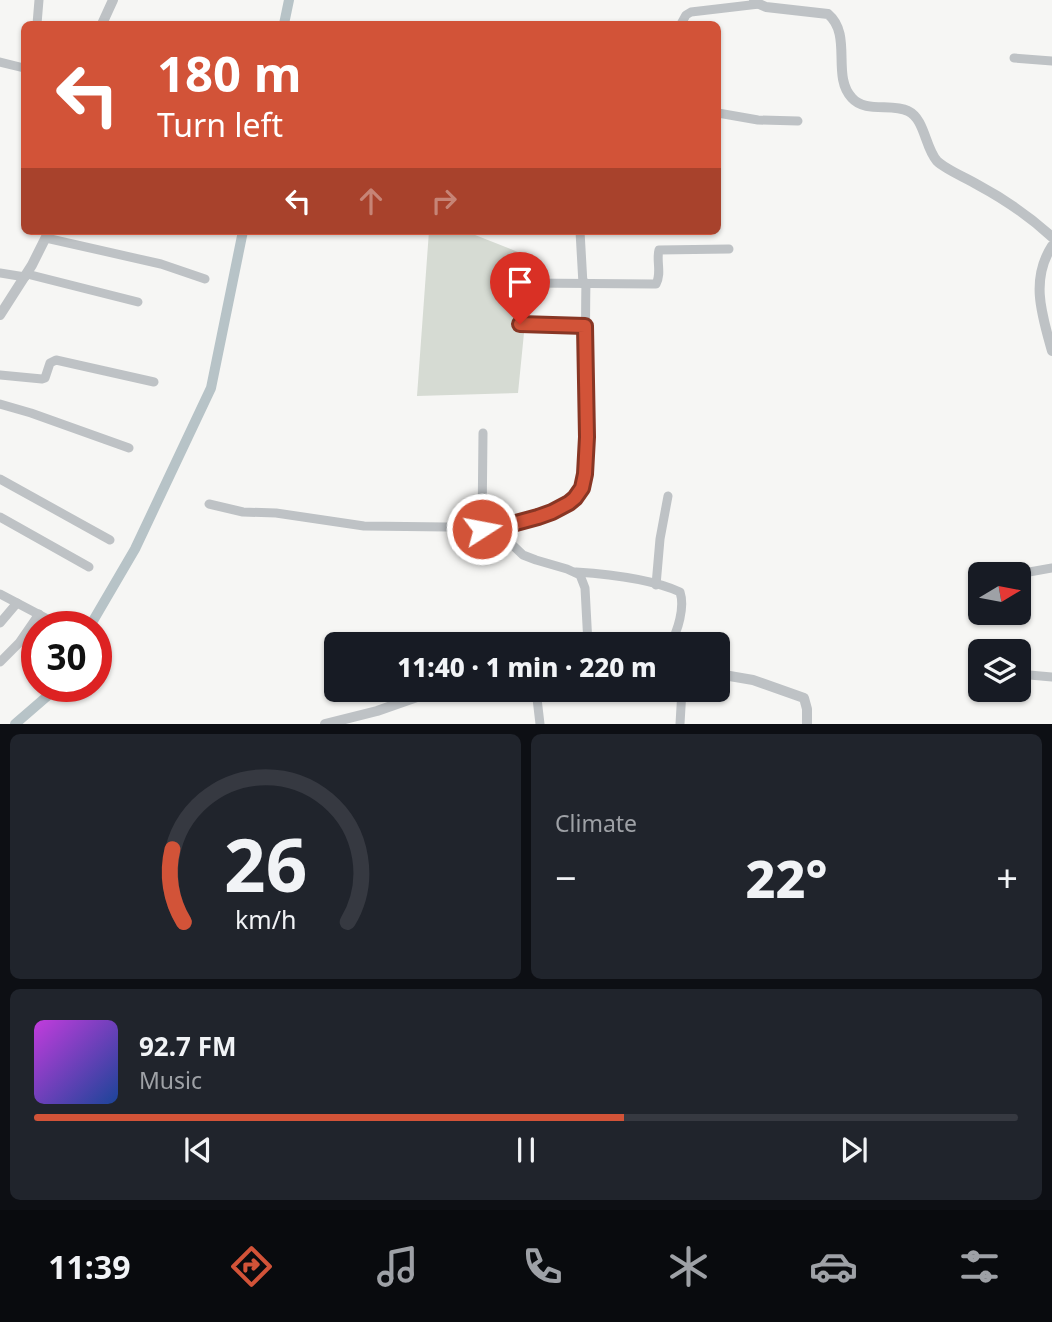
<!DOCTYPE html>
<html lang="en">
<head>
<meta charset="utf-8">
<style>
  :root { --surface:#171b24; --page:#20242c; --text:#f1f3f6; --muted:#9ea1a6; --line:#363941; --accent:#d25338 }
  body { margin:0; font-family:"Noto Sans",sans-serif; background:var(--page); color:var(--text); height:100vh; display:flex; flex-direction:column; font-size:26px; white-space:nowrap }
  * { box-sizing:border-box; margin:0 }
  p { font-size:23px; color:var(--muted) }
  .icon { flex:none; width:38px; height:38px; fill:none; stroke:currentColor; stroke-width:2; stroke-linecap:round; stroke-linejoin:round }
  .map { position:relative; height:724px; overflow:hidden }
  .details { display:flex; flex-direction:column; gap:10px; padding:10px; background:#0d0f14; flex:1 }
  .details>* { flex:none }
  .banner { position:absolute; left:21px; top:21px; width:700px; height:214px; border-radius:10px; box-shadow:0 2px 5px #0004; background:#d25338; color:#fff; overflow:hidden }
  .needle { width:46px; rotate:80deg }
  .controls { position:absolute; left:968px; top:562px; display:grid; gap:14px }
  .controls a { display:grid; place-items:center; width:63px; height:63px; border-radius:10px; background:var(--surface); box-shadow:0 2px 5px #0004; font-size:35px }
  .speed { position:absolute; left:21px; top:611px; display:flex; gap:14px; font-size:35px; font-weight:700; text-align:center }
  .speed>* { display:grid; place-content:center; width:91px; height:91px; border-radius:50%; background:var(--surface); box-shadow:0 2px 5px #0004; line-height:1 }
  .speed .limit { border:10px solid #d22; background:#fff; color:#111 }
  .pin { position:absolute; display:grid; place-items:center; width:60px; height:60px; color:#fff; margin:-72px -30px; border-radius:50% 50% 50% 0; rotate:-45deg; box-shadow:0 0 7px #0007 }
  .pin .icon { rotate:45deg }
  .me { position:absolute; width:77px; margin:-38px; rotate:79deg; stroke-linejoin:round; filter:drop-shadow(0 0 5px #0008) }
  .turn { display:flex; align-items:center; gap:24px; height:147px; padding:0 21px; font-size:32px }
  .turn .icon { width:91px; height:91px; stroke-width:2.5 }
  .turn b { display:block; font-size:49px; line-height:60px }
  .lanes { display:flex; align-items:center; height:66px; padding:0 21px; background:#0003; justify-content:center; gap:35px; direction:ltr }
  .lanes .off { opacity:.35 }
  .big { font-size:52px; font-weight:800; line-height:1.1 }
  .details .tile { flex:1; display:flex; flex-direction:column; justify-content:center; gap:10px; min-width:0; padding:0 24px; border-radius:10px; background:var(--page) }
  .details .dial { align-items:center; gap:0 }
  .dial svg { height:182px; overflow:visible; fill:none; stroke:var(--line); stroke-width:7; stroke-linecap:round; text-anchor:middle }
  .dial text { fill:var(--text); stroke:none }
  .song { display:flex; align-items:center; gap:21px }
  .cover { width:84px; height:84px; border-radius:10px; background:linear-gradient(135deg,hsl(290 70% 55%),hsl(220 70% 35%)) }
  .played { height:7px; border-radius:4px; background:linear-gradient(90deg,var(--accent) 60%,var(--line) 60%) }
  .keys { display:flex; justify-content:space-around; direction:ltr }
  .heat { display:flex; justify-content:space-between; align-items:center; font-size:38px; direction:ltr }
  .details .tiles { flex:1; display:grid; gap:10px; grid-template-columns:1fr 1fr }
  .tile:last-child { grid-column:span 2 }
  .trip { position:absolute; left:324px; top:632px; width:406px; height:70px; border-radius:10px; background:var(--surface); box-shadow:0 2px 5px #0004; font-weight:800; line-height:70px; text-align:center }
  .tabs { display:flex; height:112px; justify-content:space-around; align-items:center; background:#090b0e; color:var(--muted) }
  .tabs .icon { width:49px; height:49px }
  .tabs .current { color:var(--accent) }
  .tabs b { font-size:32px; color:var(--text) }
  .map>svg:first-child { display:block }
</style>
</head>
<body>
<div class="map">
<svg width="1052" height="724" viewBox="0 0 1052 724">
  <rect width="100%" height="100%" fill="#f6f6f4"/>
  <!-- green -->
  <path fill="#d6dbd3" d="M 429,231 L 465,231 L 533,258 L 530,299 L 518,300 L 515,319 L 525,323 L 518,393 L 417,396 Z"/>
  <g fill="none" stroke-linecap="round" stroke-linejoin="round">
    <!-- canal -->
    <g stroke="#b7c3c7" stroke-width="10">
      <path d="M 284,24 L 289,0"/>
      <path d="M 90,626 L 135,549 L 211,388 L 243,231"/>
      <path d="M 15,724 L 52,692 L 56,686"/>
    </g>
    <!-- minor -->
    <g stroke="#bec2c5" stroke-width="9">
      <path d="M 37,24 L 39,0"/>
      <path d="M 681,24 L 686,15 L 691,12 L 759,4"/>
      <path d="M 1014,58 L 1052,61"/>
      <path d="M 0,62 L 24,68"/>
      <path d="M 718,113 L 758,120 L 798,121"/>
      <path d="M 580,231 L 583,284"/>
      <path d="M 46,238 L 161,264 L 205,279"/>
      <path d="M 0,273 L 25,277"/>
      <path d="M 27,274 L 138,302"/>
      <path d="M 526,283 L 654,284 L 656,284 C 662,273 656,261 659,250 L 729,249"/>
      <path d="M 520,324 L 585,326"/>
      <path d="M 0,375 L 42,379 L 45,378 L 50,363 L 56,360 L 154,382"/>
      <path d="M 0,404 L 31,413 L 129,448"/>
      <path d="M 0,479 L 110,540"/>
      <path d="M 209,504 L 243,512 L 276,513 L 364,526 L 447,527 L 490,530 L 500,533 L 523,555 L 536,560 L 567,569 L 580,575 L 585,588 L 588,644"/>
      <path d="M 0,517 L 89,567"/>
      <path d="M 482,529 L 483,433"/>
      <path d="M 492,529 C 515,523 561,515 576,497 C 581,491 583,485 585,477 C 589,453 587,426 586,402 C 586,362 585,323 586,283"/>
      <path d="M 576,572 C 606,574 652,579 680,592 C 685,607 678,631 670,644"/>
      <path d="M 1018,574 L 1052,568"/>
      <path d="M 656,585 L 660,539 L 668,496"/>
      <path d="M 0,594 L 55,623"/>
      <path d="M 0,623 L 17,603"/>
      <path d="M 0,662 L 19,643 L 39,614"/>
      <path d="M 1018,674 L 1052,677"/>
      <path d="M 536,690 L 540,724"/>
      <path d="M 680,724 L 682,690"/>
    </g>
    <!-- tertiary -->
    <g stroke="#bec2c5" stroke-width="10">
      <path d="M 754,0 L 759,4 L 766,7 L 828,14 C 853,35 831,76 852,98 C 865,113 892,103 908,111 C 925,119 925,148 937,161 C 946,170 967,178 978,185 C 1006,200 1028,215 1052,237"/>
      <path d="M 102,24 L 113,0"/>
      <path d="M 1052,246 C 1030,280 1042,315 1052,351"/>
      <path d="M 0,315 L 32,265 L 49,231"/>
      <path d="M 718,674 L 753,680 L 804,698 L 807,709 L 807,724"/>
      <path d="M 325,724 L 377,711 L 437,690"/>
    </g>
  </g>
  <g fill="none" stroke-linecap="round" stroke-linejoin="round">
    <!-- route casing -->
    <g stroke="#883624" stroke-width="18">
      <path id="route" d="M 482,529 L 490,530 L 538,517 L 552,512 L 569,503 L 575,498 L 582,488 L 585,474 L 587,437 L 585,326 L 520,324"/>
    </g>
    <!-- route -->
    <use href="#route" stroke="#d25338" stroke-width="12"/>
  </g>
</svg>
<div class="controls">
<a><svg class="needle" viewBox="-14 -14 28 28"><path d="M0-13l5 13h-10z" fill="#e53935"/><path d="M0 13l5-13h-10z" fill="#9ea1a6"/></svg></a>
<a><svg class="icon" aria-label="layers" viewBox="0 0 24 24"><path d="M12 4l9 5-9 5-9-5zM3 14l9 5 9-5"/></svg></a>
</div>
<div class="speed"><div class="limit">30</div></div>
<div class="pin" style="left:520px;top:324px;background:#d93025"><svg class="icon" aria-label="arrive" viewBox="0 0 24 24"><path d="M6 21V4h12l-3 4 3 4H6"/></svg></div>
<svg class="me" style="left:482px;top:529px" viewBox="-20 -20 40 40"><circle r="17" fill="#d25338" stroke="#fff" stroke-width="3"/><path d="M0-11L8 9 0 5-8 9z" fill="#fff"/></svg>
<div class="trip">11:40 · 1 min · 220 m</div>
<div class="banner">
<div class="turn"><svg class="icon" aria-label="left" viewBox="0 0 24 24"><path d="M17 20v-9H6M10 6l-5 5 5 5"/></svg><div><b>180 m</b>Turn left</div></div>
<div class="lanes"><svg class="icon" aria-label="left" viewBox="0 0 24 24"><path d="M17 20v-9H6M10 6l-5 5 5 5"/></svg><svg class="icon off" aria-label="ahead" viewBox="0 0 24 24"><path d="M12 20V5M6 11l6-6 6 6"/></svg><svg class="icon off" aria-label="right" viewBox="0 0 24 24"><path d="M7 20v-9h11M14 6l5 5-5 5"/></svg></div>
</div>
</div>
<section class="details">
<div class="tiles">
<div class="tile dial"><svg viewBox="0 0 100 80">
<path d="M14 69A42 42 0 1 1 86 69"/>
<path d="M14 69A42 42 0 0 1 9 37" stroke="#d25338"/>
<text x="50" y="56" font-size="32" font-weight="700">26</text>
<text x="50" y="72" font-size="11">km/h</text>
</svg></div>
<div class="tile"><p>Climate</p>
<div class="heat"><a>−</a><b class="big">22°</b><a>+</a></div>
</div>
<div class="tile">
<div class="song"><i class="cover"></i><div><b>92.7 FM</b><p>Music</p></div></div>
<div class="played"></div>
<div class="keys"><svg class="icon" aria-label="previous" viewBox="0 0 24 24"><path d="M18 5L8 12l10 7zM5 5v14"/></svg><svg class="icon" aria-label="pause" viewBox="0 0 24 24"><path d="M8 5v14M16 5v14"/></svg><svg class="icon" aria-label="next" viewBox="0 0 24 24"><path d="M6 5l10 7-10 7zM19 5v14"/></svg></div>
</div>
</div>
</section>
<nav class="tabs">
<b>11:39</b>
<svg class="icon current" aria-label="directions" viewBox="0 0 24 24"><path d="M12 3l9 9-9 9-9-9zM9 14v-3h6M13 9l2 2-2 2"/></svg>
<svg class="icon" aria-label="music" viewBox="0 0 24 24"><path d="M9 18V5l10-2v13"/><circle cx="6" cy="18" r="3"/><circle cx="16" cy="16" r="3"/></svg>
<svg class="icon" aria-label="phone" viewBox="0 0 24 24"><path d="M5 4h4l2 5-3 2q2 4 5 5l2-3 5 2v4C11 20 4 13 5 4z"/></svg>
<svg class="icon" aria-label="climate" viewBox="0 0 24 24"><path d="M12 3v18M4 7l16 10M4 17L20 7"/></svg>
<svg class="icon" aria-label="car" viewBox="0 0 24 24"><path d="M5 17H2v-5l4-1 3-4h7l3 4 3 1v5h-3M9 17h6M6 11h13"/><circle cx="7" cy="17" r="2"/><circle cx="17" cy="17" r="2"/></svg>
<svg class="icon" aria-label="filters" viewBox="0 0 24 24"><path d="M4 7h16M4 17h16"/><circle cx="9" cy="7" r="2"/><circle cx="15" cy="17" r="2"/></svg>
</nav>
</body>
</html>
